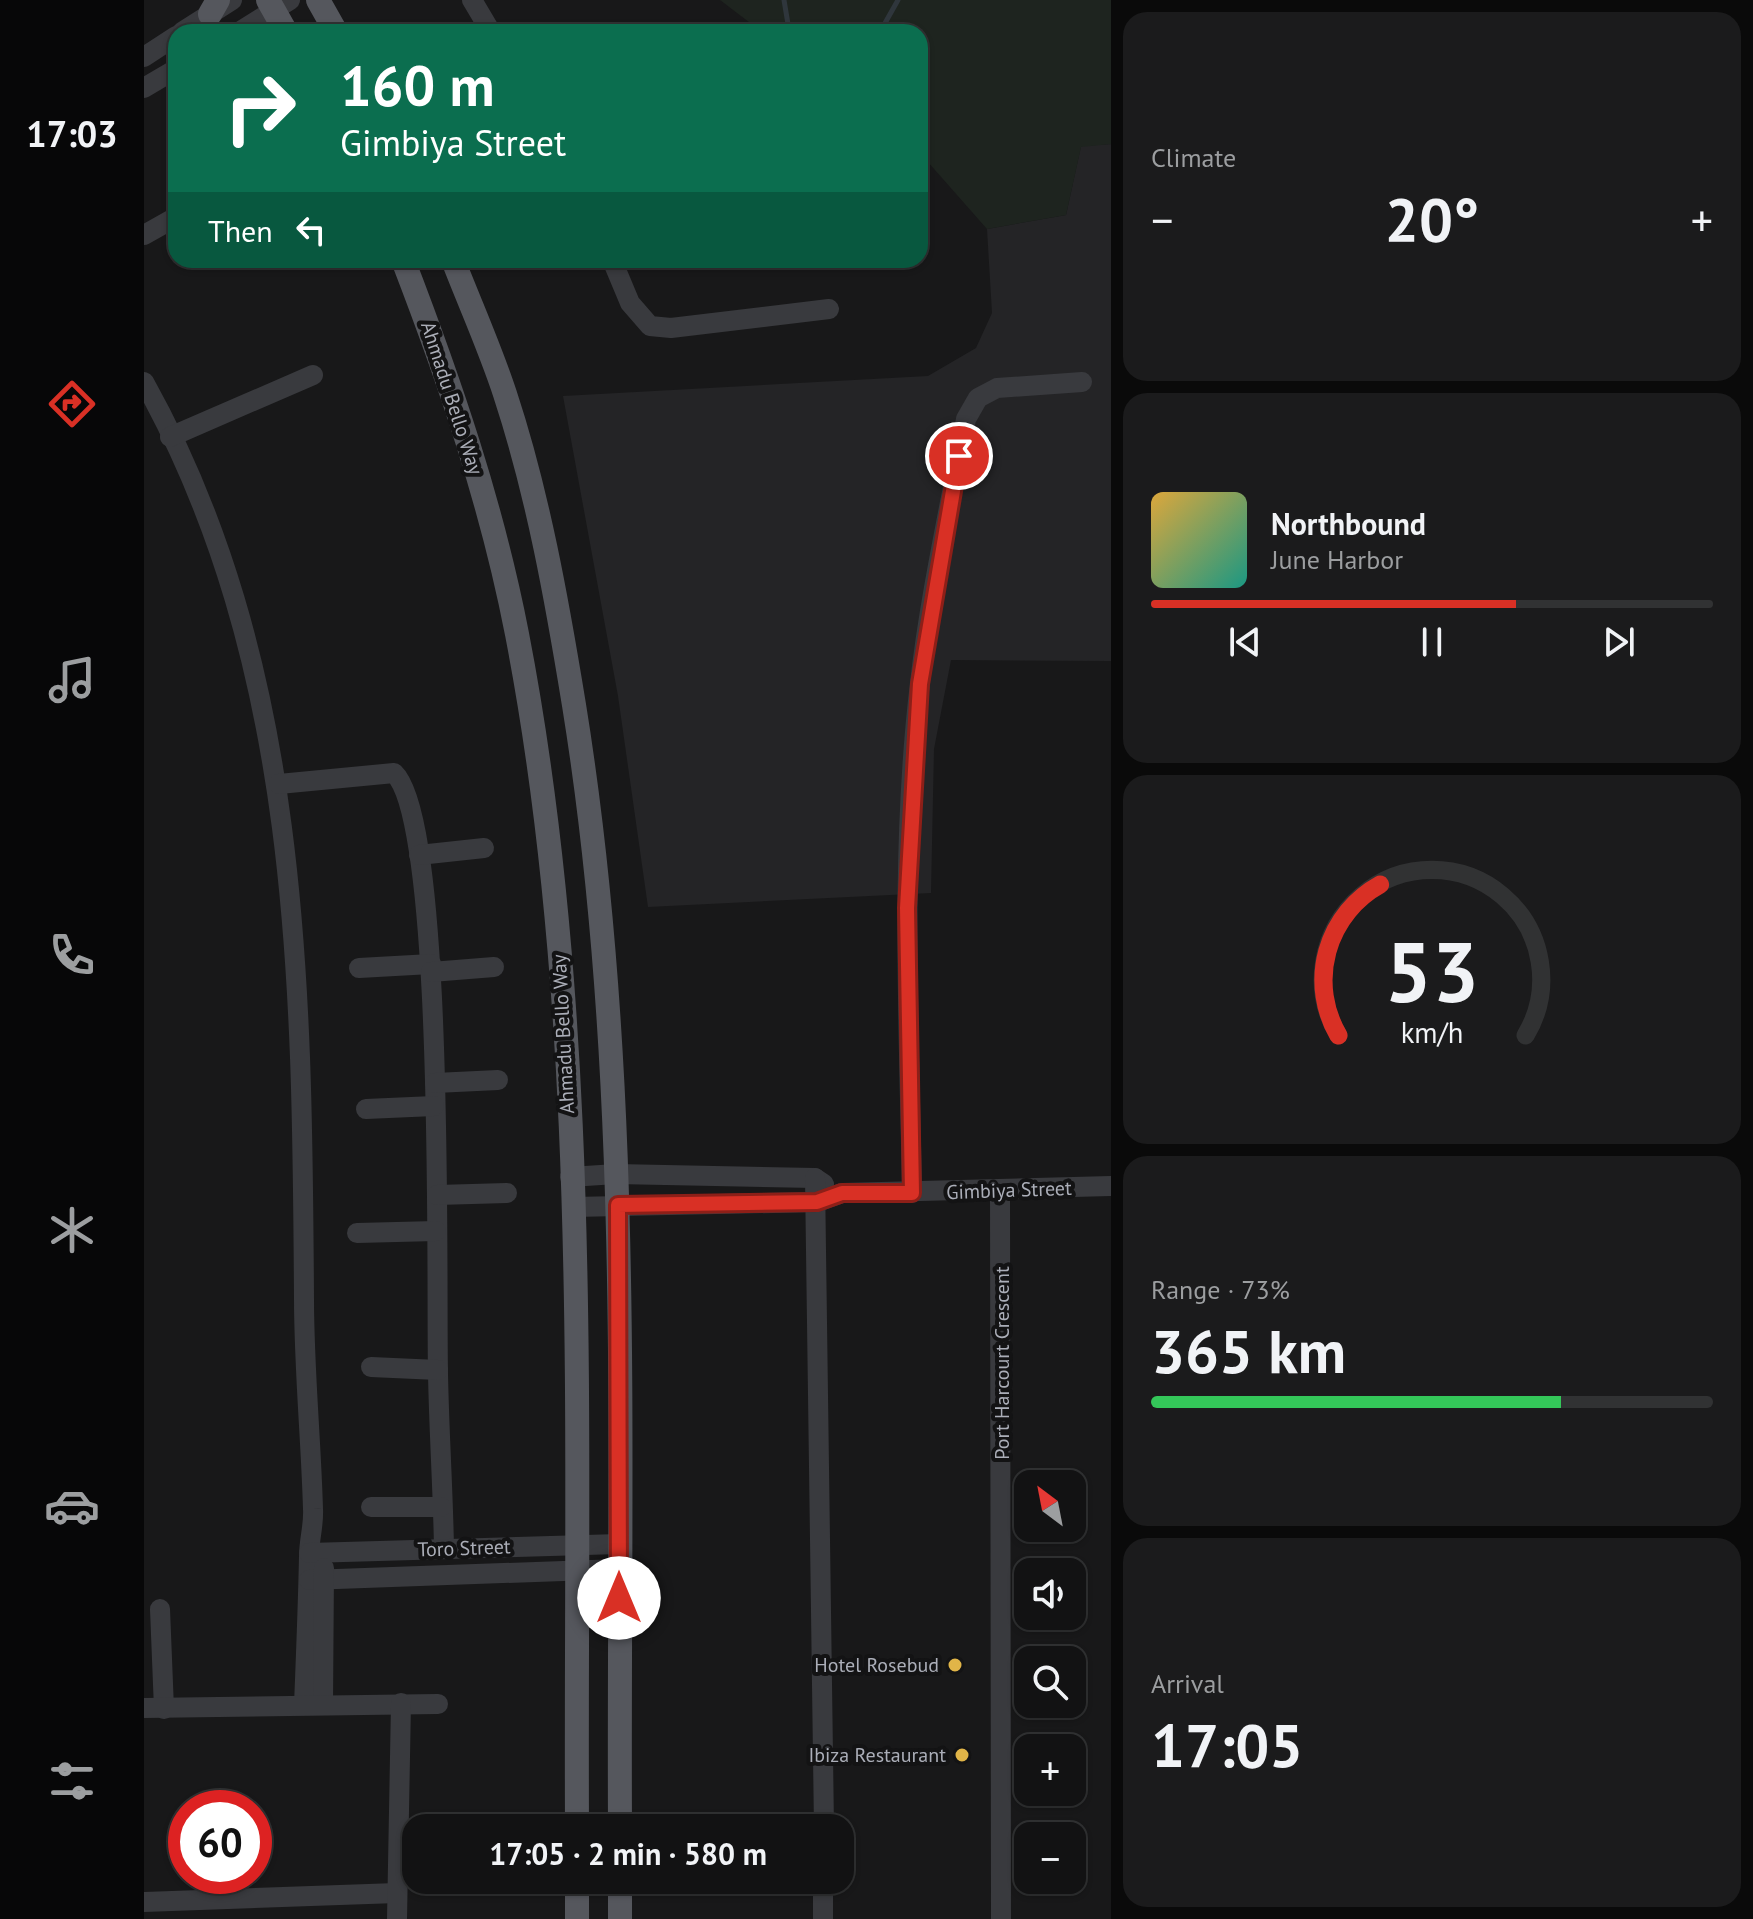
<!DOCTYPE html>
<html lang="en">
<head>
<meta charset="utf-8">
<style>
  :root { --surface:#121213; --page:#1b1b1c; --text:#f1f3f6; --muted:#9c9ea0; --line:#313233; --accent:#d93025 }
  body { margin:0; font-family:"PT Sans",sans-serif; background:var(--page); color:var(--text); height:100vh; display:flex; flex-direction:column; font-size:30px; white-space:nowrap }
  * { box-sizing:border-box; margin:0 }
  p { font-size:26px; color:var(--muted) }
  .icon { flex:none; width:44px; height:44px; fill:none; stroke:currentColor; stroke-width:2; stroke-linecap:round; stroke-linejoin:round }
  .map { position:relative; flex:1; overflow:hidden }
  .panel { display:flex; flex-direction:column; gap:12px; padding:12px; background:#0a0a0a; width:642px }
  .panel>* { flex:none }
  .hud { position:absolute; left:24px; top:24px; width:760px; height:244px; border-radius:24px; box-shadow:0 2px 6px #0004,0 0 0 2px var(--line); background:#0b6e4f; color:#fff; overflow:hidden }
  .needle { width:52px; rotate:328deg }
  .fabs { position:absolute; left:870px; top:1470px; display:grid; gap:16px }
  .fabs a { display:grid; place-items:center; width:72px; height:72px; border-radius:16px; background:var(--surface); box-shadow:0 2px 6px #0004,0 0 0 2px var(--line); font-size:40px }
  .speed { position:absolute; left:24px; top:1790px; display:flex; gap:16px; font-size:40px; font-weight:700; text-align:center }
  .speed>* { display:grid; place-content:center; width:104px; height:104px; border-radius:50%; background:var(--surface); box-shadow:0 2px 6px #0004,0 0 0 2px var(--line); line-height:1 }
  .speed .limit { border:12px solid #d22; background:#fff; color:#111 }
  .pin { position:absolute; display:grid; place-items:center; width:68px; height:68px; color:#fff; margin:-34px; border:4px solid #fff; border-radius:50%; box-shadow:0 2px 8px #0007 }
  .me { position:absolute; width:88px; margin:-44px; rotate:0deg; stroke-linejoin:round; filter:drop-shadow(0 0 6px #0008) }
  .turn { display:flex; align-items:center; gap:28px; height:168px; padding:0 40px; font-size:36px }
  .turn .icon { width:104px; height:104px; stroke-width:2.5 }
  .turn b { display:block; font-size:56px; line-height:68px }
  .then { display:flex; align-items:center; height:76px; padding:0 40px; background:#0003; gap:16px; font-size:30px }
  .big { font-size:60px; font-weight:600; line-height:1.1 }
  .panel .card { flex:1; display:flex; flex-direction:column; justify-content:center; gap:12px; min-width:0; padding:0 28px; border-radius:24px; background:var(--page) }
  .panel .dial { align-items:center; gap:0 }
  .dial svg { height:208px; overflow:visible; fill:none; stroke:var(--line); stroke-width:7; stroke-linecap:round; text-anchor:middle }
  .dial text { fill:var(--text); stroke:none }
  .song { display:flex; align-items:center; gap:24px }
  .cover { width:96px; height:96px; border-radius:12px; background:linear-gradient(135deg,hsl(40 70% 55%),hsl(170 70% 35%)) }
  .played { height:8px; border-radius:4px; background:linear-gradient(90deg,var(--accent) 65%,var(--line) 65%) }
  .keys { display:flex; justify-content:space-around; direction:ltr }
  .heat { display:flex; justify-content:space-between; align-items:center; font-size:44px; direction:ltr }
  .charge { height:12px; border-radius:6px; background:linear-gradient(90deg,#34c759 73%,var(--line) 0) }
  .trip { position:absolute; left:258px; top:1814px; width:452px; height:80px; border-radius:24px; background:var(--surface); box-shadow:0 2px 6px #0004,0 0 0 2px var(--line); font-weight:600; line-height:80px; text-align:center }
  main { display:flex; flex:1; min-height:0 }
  .tabs { display:flex; flex-direction:column; width:144px; justify-content:space-around; align-items:center; background:#070708; color:var(--muted) }
  .tabs .icon { width:56px; height:56px }
  .tabs .on { color:var(--accent) }
  .tabs b { font-size:36px; color:var(--text) }
  .map>svg:first-child { display:block }
</style>
</head>
<body>
<main>
<nav class="tabs">
<b>17:03</b>
<svg class="icon on" aria-label="directions" viewBox="0 0 24 24"><path d="M12 3l9 9-9 9-9-9zM9 14v-3h6M13 9l2 2-2 2"/></svg>
<svg class="icon" aria-label="music" viewBox="0 0 24 24"><path d="M9 18V5l10-2v13"/><circle cx="6" cy="18" r="3"/><circle cx="16" cy="16" r="3"/></svg>
<svg class="icon" aria-label="phone" viewBox="0 0 24 24"><path d="M5 4h4l2 5-3 2q2 4 5 5l2-3 5 2v4C11 20 4 13 5 4z"/></svg>
<svg class="icon" aria-label="climate" viewBox="0 0 24 24"><path d="M12 3v18M4 7l16 10M4 17L20 7"/></svg>
<svg class="icon" aria-label="car" viewBox="0 0 24 24"><path d="M5 17H2v-5l4-1 3-4h7l3 4 3 1v5h-3M9 17h6M6 11h13"/><circle cx="7" cy="17" r="2"/><circle cx="17" cy="17" r="2"/></svg>
<svg class="icon" aria-label="filters" viewBox="0 0 24 24"><path d="M4 7h16M4 17h16"/><circle cx="9" cy="7" r="2"/><circle cx="15" cy="17" r="2"/></svg>
</nav>
<div class="map">
<svg width="967" height="1919" viewBox="0 0 967 1919">
  <rect width="100%" height="100%" fill="#181819"/>
  <!-- built -->
  <path fill="#242426" d="M 967,144 L 967,661 L 807,660 L 790,749 L 787,893 L 504,907 L 474,696 L 419,396 L 784,376 L 832,348 L 848,313 L 843,229 L 922,215 L 937,146 Z"/>
  <!-- green -->
  <path fill="#1e241f" d="M 576,0 L 967,0 L 967,144 L 937,147 L 922,215 L 843,229 L 776,153 L 776,32 L 618,32 Z"/>
  <g fill="none" stroke-linecap="round" stroke-linejoin="round">
    <!-- stream -->
    <g stroke="#2f363c" stroke-width="5">
      <path d="M 640,0 L 644,24 L 658,32"/>
      <path d="M 736,32 L 754,0"/>
    </g>
    <!-- minor -->
    <g stroke="#393a3e" stroke-width="20">
      <path d="M 328,0 L 347,32"/>
      <path d="M 38,32 L 88,0"/>
      <path d="M 95,32 L 146,0"/>
      <path d="M 0,57 L 32,36"/>
      <path d="M 0,88 L 32,69"/>
      <path d="M 0,235 L 32,217"/>
      <path d="M 468,260 L 486,303 L 506,326 L 527,328 L 685,309"/>
      <path d="M 0,382 C 157,663 158,987 160,1299 C 160,1369 167,1439 169,1509 C 170,1525 165,1540 165,1556 C 164,1606 162,1655 160,1705"/>
      <path d="M 26,437 L 169,375"/>
      <path d="M 135,784 L 250,773 C 301,821 292,1281 294,1373 C 295,1431 299,1490 300,1548"/>
      <path d="M 275,855 L 340,848"/>
      <path d="M 215,968 L 287,964"/>
      <path d="M 287,972 L 350,967"/>
      <path d="M 291,1083 L 354,1080"/>
      <path d="M 222,1109 L 290,1106"/>
      <path d="M 426,1177 L 472,1174 L 671,1178 L 680,1184"/>
      <path d="M 671,1178 L 680,1828"/>
      <path d="M 856,1191 L 857,1919"/>
      <path d="M 768,1193 C 765,1023 756,851 776,683 C 786,594 806,507 822,419 L 834,398 L 853,388 L 938,382"/>
      <path d="M 293,1195 L 363,1193"/>
      <path d="M 429,1207 L 673,1202 L 698,1193 L 967,1186"/>
      <path d="M 213,1233 L 292,1231"/>
      <path d="M 227,1367 L 294,1370"/>
      <path d="M 227,1507 L 297,1507"/>
      <path d="M 165,1553 L 475,1544"/>
      <path d="M 165,1580 L 475,1569"/>
      <path d="M 16,1609 L 20,1709"/>
      <path d="M 179,1704 L 180,1568"/>
      <path d="M 0,1708 L 294,1704"/>
      <path d="M 0,1902 L 253,1893"/>
      <path d="M 253,1919 L 257,1703"/>
      <path d="M 679,1919 L 679,1880"/>
    </g>
    <!-- major -->
    <g stroke="#55575d" stroke-width="24">
      <path d="M 124,0 L 142,32"/>
      <path d="M 174,0 L 192,32"/>
      <path d="M 66,14 L 74,0"/>
      <path d="M 259,260 C 306,382 348,505 373,634 C 448,1022 431,1433 433,1828"/>
      <path d="M 309,260 C 326,304 346,348 361,394 C 394,494 413,601 430,705 C 490,1076 474,1454 476,1828"/>
      <path d="M 433,1880 L 433,1919"/>
      <path d="M 476,1880 L 476,1919"/>
    </g>
  </g>
  <g fill="none" stroke-linecap="round" stroke-linejoin="round">
    <!-- route casing -->
    <g stroke="#8d1f18" stroke-width="20">
      <path id="route" d="M 475,1598 L 474,1205 L 673,1202 L 698,1193 L 768,1193 L 763,908 L 776,684 L 815,456"/>
    </g>
    <!-- route -->
    <use href="#route" stroke="#d93025" stroke-width="14"/>
  </g>
  <!-- markers -->
  <g fill="#e1b548" stroke="#131314" stroke-width="3">
    <circle cx="811" cy="1665" r="8"/>
    <circle cx="818" cy="1755" r="8"/>
  </g>
  <g text-anchor="middle" stroke-width="8" stroke-linejoin="round" paint-order="stroke">
    <!-- street labels -->
    <g font-size="20" fill="#abaeb8" stroke="#131314">
      <text transform="translate(308 398) rotate(72)" y="7">Ahmadu Bello Way</text>
      <text transform="translate(419 1034) rotate(-93)" y="7">Ahmadu Bello Way</text>
      <text transform="translate(865 1190) rotate(-2)" y="7">Gimbiya Street</text>
      <text transform="translate(858 1363) rotate(-90)" y="7">Port Harcourt Crescent</text>
      <text transform="translate(320 1548) rotate(-2)" y="7">Toro Street</text>
    </g>
    <!-- poi labels -->
    <g font-size="20" fill="#abaeb8" stroke="#131314" text-anchor="end">
      <text x="795" y="1672">Hotel Rosebud</text>
      <text x="802" y="1762">Ibiza Restaurant</text>
    </g>
  </g>
</svg>
<div class="fabs">
<a><svg class="needle" viewBox="-14 -14 28 28"><path d="M0-13l5 13h-10z" fill="#e53935"/><path d="M0 13l5-13h-10z" fill="#9c9ea0"/></svg></a>
<a><svg class="icon" aria-label="sound" viewBox="0 0 24 24"><path d="M4 9h4l5-4v14l-5-4H4zM17 9q2 3 0 6"/></svg></a>
<a><svg class="icon" aria-label="search" viewBox="0 0 24 24"><circle cx="10" cy="10" r="6"/><path d="M15 15l6 6"/></svg></a>
<a>+</a>
<a>−</a>
</div>
<div class="speed"><div class="limit">60</div></div>
<div class="pin" style="left:815px;top:456px;background:#d93025"><svg class="icon" aria-label="arrive" viewBox="0 0 24 24"><path d="M6 21V4h12l-3 4 3 4H6"/></svg></div>
<svg class="me" style="left:475px;top:1598px" viewBox="-20 -20 40 40"><circle r="19" fill="#fff"/><path d="M0-13L10 11 0 6-10 11z" fill="#d93025"/></svg>
<div class="trip">17:05 · 2 min · 580 m</div>
<div class="hud">
<div class="turn"><svg class="icon" aria-label="right" viewBox="0 0 24 24"><path d="M7 20v-9h11M14 6l5 5-5 5"/></svg><div><b>160 m</b>Gimbiya Street</div></div>
<div class="then">Then<svg class="icon" aria-label="left" viewBox="0 0 24 24"><path d="M17 20v-9H6M10 6l-5 5 5 5"/></svg></div>
</div>
</div>
<section class="panel">
<div class="card"><p>Climate</p>
<div class="heat"><a>−</a><b class="big">20°</b><a>+</a></div>
</div>
<div class="card">
<div class="song"><i class="cover"></i><div><b>Northbound</b><p>June Harbor</p></div></div>
<div class="played"></div>
<div class="keys"><svg class="icon" aria-label="previous" viewBox="0 0 24 24"><path d="M18 5L8 12l10 7zM5 5v14"/></svg><svg class="icon" aria-label="pause" viewBox="0 0 24 24"><path d="M8 5v14M16 5v14"/></svg><svg class="icon" aria-label="next" viewBox="0 0 24 24"><path d="M6 5l10 7-10 7zM19 5v14"/></svg></div>
</div>
<div class="card dial"><svg viewBox="0 0 100 80">
<path d="M14 69A42 42 0 1 1 86 69"/>
<path d="M14 69A42 42 0 0 1 30 11" stroke="#d93025"/>
<text x="50" y="56" font-size="32" font-weight="700">53</text>
<text x="50" y="72" font-size="11">km/h</text>
</svg></div>
<div class="card"><p>Range · 73%</p><b class="big">365 km</b><div class="charge"></div></div>
<div class="card"><p>Arrival</p><b class="big">17:05</b></div>
</section>
</main>
</body>
</html>
